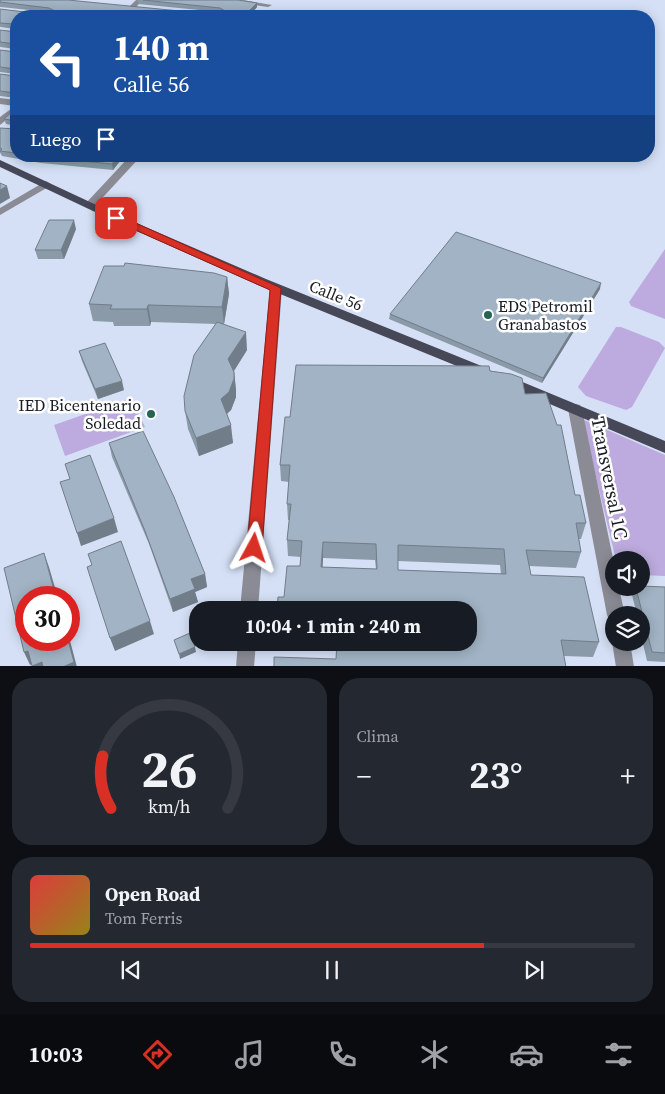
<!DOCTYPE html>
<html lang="es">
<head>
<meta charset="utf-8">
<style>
  :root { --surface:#171b24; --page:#242831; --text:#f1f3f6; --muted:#9ea1a6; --line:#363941; --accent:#d93025 }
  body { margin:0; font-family:"Source Serif 4",serif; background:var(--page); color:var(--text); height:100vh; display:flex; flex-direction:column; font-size:19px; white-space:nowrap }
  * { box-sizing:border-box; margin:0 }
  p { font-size:16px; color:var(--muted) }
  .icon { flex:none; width:28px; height:28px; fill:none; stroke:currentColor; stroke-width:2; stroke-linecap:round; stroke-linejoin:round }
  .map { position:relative; height:666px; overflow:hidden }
  .sheet { display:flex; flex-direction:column; gap:12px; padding:12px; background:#0d0f14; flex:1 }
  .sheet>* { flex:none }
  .top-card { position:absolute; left:10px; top:10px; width:645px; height:152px; border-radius:20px; box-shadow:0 2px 12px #0003; background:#1a4fa0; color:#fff; overflow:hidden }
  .tools { position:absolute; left:605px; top:551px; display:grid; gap:10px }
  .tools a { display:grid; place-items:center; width:45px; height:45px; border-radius:50%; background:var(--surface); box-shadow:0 2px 12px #0003; font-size:25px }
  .speed { position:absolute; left:15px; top:586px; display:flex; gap:10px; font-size:25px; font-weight:700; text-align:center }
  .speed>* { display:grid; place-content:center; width:65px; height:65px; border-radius:50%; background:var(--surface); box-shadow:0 2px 12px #0003; line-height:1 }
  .speed .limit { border:8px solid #d22; background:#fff; color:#111 }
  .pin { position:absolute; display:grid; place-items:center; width:42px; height:42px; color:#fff; margin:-21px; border-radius:10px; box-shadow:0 2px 8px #0006 }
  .me { position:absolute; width:55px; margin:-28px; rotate:5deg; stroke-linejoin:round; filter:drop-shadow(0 0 4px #0008) }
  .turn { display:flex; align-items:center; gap:18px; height:105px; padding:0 20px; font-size:22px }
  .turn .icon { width:65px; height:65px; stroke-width:2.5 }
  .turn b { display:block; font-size:35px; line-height:42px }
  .then { display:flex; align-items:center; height:48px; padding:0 20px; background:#0003; gap:10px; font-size:19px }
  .big { font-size:38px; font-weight:700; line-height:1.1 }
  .sheet .tile { flex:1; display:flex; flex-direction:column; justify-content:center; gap:8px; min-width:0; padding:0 18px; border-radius:20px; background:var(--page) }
  .sheet .dial { align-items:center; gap:0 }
  .dial svg { height:130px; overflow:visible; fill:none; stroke:var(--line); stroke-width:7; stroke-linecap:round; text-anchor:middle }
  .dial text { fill:var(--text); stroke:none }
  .song { display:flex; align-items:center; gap:15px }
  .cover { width:60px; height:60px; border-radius:8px; background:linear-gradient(135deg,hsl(0 70% 55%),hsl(50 70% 35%)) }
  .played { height:5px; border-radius:2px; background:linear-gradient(90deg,var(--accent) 75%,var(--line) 75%) }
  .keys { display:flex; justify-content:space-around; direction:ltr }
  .heat { display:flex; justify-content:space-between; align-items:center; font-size:28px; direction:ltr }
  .sheet .tiles { flex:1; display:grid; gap:12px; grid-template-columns:1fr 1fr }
  .tile:last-child { grid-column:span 2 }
  .trip { position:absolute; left:189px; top:601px; width:288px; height:50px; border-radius:20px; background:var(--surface); box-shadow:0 2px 12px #0003; font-weight:700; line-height:50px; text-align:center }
  .tabs { display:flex; height:80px; justify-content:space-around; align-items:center; background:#090b0e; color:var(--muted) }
  .tabs .icon { width:35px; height:35px }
  .tabs .active { color:var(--accent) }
  .tabs b { font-size:22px; color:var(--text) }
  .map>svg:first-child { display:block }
</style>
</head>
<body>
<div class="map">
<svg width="665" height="667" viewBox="0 0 665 667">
  <rect width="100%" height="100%" fill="#d5e0f6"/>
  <!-- green -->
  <g fill="#bdaade">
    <path d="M 665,249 L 665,319 L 631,306 L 629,302 Z"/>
    <path d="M 616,327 L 621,327 L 659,342 L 665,348 L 632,407 L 626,410 L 586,396 L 578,387 Z"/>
    <path d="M 131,398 L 145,427 L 65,456 L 54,425 Z"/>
    <path d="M 582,419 L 665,455 L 665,576 L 641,575 L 641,560 L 616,560 Z"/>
  </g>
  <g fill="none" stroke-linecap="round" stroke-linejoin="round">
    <!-- minor -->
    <g fill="#8a8b95" fill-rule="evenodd">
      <path d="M 136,0 L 143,0 L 127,16 L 120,16 Z"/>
      <path d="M 221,0 L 243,0 L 272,5 L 268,7 Z"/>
      <path d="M 0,98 L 16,100 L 16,112 L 0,125 L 0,117 L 15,106 L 0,104 Z"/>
      <path d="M 130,156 L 141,156 L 94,207 L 86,207 L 86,203 Z"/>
      <path d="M 46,181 L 51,184 L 50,186 L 0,215 L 0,208 Z"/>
      <path d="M 276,284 L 282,288 L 258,610 L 240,610 L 270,288 Z"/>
      <path d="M 575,404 L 580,405 L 582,409 L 614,563 L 614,588 L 619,588 L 625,615 L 614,615 L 614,622 L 610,621 L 607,615 L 568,409 L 570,405 Z"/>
      <path d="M 614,638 L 614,642 L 630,642 L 634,667 L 616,667 L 612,642 Z"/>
      <path d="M 238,642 L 256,642 L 254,667 L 236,667 Z"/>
    </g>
    <!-- major -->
    <g fill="#464757" fill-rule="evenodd">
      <path d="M 0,160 L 120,216 L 266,279 L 489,369 L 491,372 L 489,375 L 479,375 L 258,285 L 112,220 L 0,167 Z"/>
      <path d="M 508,376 L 665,441 L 665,453 L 503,384 L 501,381 L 503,378 Z"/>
    </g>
  </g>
  <!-- wall -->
  <g fill="#8a9aa9" fill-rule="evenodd">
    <path d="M 0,0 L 200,13 L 222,13 L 220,12 L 138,4 L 138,0 L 238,0 L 257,7 L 249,16 L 16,16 L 16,98 L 0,96 L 0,74 L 15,76 L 15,74 L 0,72 L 0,50 L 16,52 L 16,49 L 0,47 L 0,30 L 16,32 L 16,29 L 0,27 L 0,9 L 33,13 L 52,13 L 50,12 L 0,7 Z"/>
    <path d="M 16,108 L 16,156 L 124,156 L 113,170 L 41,163 L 2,156 L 1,154 L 0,153 L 0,128 L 16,129 L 16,126 L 6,124 L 4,119 Z"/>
    <path d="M 76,229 L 64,259 L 38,259 L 35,250 Z"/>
    <path d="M 227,277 L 229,294 L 224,324 L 221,324 L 247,350 L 234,371 L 236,390 L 236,397 L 231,410 L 227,414 L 233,443 L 199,456 L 188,429 L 185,411 L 217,324 L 151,322 L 150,326 L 114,326 L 113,322 L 93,321 L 89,304 Z"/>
    <path d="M 600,289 L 542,383 L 389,319 L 390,314 Z"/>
    <path d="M 79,351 L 124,390 L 98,399 L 82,361 Z"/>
    <path d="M 490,371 L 525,394 L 575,495 L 586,523 L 581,539 L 579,539 L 581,552 L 576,568 L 529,566 L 531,575 L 599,642 L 593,657 L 564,656 L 336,659 L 336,648 L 276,646 L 276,642 L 468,642 L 284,597 L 300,566 L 301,557 L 288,556 L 287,540 L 289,520 L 288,520 L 287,504 L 289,482 L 281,481 L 280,465 L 290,417 ZM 323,558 L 375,560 L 376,569 L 322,567 ZM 398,561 L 500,565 L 501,574 L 398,570 Z"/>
    <path d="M 109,443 L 205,574 L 207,587 L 195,592 L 198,602 L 173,612 L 149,544 L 112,457 Z"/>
    <path d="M 665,587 L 665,662 L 647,661 L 641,635 L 641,615 L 637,615 L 632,595 L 635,588 Z"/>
  </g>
  <!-- shaded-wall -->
  <g fill="#717d89">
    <path d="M 257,3 L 257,7 L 249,16 L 244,16 Z"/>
    <path d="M 118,156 L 124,156 L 113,170 L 112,164 Z"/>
    <path d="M 7,186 L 10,198 L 0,204 L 0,190 Z"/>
    <path d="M 74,220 L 76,229 L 64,259 L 61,250 Z"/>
    <path d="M 227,277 L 229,294 L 224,324 L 222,307 Z"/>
    <path d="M 601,283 L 600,289 L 542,383 L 543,378 Z"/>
    <path d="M 148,305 L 151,322 L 150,326 L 147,309 Z"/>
    <path d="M 246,332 L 247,350 L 230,377 L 228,359 Z"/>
    <path d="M 234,372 L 236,390 L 236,397 L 231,410 L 223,417 L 221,399 Z"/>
    <path d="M 122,381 L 124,390 L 98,399 L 95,389 Z"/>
    <path d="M 231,425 L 233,443 L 199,456 L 196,438 Z"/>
    <path d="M 114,518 L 118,532 L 81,546 L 77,533 Z"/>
    <path d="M 323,542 L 323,558 L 322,583 L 321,567 Z"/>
    <path d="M 44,553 L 49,567 L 58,598 L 56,598 Z"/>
    <path d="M 205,574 L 207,587 L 195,592 L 198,602 L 173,612 L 170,599 L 191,579 Z"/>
    <path d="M 150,621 L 154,634 L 115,651 L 110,638 Z"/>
    <path d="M 69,637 L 77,667 L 63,667 Z"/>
    <path d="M 195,647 L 196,652 L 180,659 L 179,654 Z"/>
    <path d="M 28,651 L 34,663 L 30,665 L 24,652 Z"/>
    <path d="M 42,662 L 44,667 L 32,666 Z"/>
  </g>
  <!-- building -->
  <g fill="#a1b3c4" stroke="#717d89" fill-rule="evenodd">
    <path d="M 0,0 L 68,0 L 200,13 L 224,13 L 225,11 L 220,8 L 143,0 L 238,0 L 257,3 L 244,16 L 16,16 L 16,93 L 0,91 L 0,74 L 15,76 L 16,69 L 0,67 L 0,50 L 16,52 L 15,44 L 0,42 L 0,30 L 16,32 L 15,24 L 0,23 L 0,9 L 33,13 L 53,13 L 55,11 L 49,8 L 0,2 Z"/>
    <path d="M 16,108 L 16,153 L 0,151 L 2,149 L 0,148 L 0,128 L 16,129 L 16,121 L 4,119 Z"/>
    <path d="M 33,156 L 118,156 L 112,164 Z"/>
    <path d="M 0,183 L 7,186 L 0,190 Z"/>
    <path d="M 49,220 L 74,220 L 61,250 L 35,250 Z"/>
    <path d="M 456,232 L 601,283 L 543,378 L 390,314 Z"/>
    <path d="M 125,263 L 214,273 L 227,277 L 222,307 L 148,305 L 147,309 L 110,309 L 112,305 L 89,304 L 104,266 L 124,266 Z"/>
    <path d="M 217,322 L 246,332 L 228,359 L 234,372 L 234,379 L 229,392 L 221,399 L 231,425 L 196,438 L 185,411 L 184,396 L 194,355 Z"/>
    <path d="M 105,343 L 122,381 L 95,389 L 79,351 Z"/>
    <path d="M 296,365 L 489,366 L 490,371 L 511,374 L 522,378 L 525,394 L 546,393 L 557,425 L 561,425 L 575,495 L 580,495 L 586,523 L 576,523 L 581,552 L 526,550 L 531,575 L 584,577 L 599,642 L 561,640 L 566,667 L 274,667 L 274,657 L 336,659 L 337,642 L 468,642 L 468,610 L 277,610 L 278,597 L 284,597 L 287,566 L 300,566 L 302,541 L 287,540 L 291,504 L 287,504 L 290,465 L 280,465 L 285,417 L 290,417 ZM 323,542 L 376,544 L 377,569 L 321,567 ZM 398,545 L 504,549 L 506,574 L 398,570 Z"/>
    <path d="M 143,431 L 174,497 L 205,574 L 191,579 L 195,589 L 170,599 L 145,531 L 109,443 Z"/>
    <path d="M 90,455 L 114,518 L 77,533 L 60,482 L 70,479 L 65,464 Z"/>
    <path d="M 121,541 L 150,621 L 110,638 L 87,567 L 92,565 L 88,554 Z"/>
    <path d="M 44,553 L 56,598 L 26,598 L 26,640 L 68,640 L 74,662 L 63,667 L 43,667 L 42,662 L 32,666 L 28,651 L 24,652 L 4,568 Z"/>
    <path d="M 641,586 L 665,587 L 665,653 L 652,652 L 636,588 L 641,588 Z"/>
    <path d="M 190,633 L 195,647 L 179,654 L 174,640 Z"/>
  </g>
  <!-- route -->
  <path fill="#d93025" stroke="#8d1f18" d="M 113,216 L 120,216 L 281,288 L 262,548 L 259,553 L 254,555 L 249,553 L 247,548 L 270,290 L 113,220 Z"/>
  <!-- markers -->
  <g fill="#246553" stroke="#fff" stroke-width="2">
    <circle cx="488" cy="315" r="5"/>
    <circle cx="151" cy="414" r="5"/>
  </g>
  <g text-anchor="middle" stroke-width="5" stroke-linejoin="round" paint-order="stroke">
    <!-- street labels -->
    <g font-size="16" fill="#191d24" stroke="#fff">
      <text transform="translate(336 295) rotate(22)" y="6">Calle 56</text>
    </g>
    <!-- poi labels -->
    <g font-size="16" fill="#191d24" stroke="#fff" text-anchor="start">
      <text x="498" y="312">EDS Petromil<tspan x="498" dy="18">Granabastos</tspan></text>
      <text x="141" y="411" text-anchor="end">IED Bicentenario<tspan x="141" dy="18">Soledad</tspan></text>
    </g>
    <!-- near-street labels -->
    <g font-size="19" fill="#191d24" stroke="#fff">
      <text transform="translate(610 478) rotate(79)" y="7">Transversal 1C</text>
    </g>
  </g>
</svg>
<div class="tools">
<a><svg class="icon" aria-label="sound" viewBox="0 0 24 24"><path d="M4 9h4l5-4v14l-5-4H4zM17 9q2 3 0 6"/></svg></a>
<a><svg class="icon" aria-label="layers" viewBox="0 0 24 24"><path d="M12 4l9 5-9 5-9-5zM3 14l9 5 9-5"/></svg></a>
</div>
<div class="speed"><div class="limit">30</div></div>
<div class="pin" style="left:116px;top:218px;background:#d93025"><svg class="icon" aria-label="arrive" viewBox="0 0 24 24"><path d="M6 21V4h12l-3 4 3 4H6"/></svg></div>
<svg class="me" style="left:254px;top:548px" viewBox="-20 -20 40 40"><path d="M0-17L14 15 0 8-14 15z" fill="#d93025" stroke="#fff" stroke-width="4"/></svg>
<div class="trip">10:04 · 1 min · 240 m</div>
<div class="top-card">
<div class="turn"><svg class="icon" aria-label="left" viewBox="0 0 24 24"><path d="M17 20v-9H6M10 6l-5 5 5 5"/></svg><div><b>140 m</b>Calle 56</div></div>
<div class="then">Luego<svg class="icon" aria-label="arrive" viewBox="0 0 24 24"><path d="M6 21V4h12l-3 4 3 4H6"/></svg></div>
</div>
</div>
<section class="sheet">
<div class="tiles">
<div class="tile dial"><svg viewBox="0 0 100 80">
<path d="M14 69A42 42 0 1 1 86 69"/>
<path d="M14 69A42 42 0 0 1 9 37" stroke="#d93025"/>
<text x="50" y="56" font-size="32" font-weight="700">26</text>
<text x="50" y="72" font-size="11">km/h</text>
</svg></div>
<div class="tile"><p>Clima</p>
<div class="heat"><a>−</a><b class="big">23°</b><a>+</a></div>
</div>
<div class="tile">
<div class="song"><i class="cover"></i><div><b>Open Road</b><p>Tom Ferris</p></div></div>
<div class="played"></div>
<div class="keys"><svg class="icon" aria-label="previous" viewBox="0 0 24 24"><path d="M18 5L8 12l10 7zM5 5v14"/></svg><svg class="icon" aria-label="pause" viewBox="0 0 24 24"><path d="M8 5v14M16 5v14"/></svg><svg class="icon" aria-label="next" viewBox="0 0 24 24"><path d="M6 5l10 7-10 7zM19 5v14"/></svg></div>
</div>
</div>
</section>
<nav class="tabs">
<b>10:03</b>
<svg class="icon active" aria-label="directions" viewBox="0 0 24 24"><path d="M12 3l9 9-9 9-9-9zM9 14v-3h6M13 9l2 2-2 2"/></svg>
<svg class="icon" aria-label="music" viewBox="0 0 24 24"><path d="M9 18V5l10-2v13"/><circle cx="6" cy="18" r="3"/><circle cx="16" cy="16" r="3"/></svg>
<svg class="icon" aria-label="phone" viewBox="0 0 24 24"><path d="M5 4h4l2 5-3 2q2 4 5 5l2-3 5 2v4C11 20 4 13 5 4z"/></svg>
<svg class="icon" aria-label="climate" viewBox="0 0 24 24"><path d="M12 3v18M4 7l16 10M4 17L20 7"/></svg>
<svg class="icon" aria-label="car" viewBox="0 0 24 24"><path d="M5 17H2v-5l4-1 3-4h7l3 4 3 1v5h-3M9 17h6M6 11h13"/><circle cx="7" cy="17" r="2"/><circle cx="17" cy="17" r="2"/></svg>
<svg class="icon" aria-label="filters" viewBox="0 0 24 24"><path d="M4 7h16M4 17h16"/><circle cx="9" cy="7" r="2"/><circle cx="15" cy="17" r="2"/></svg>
</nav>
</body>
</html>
